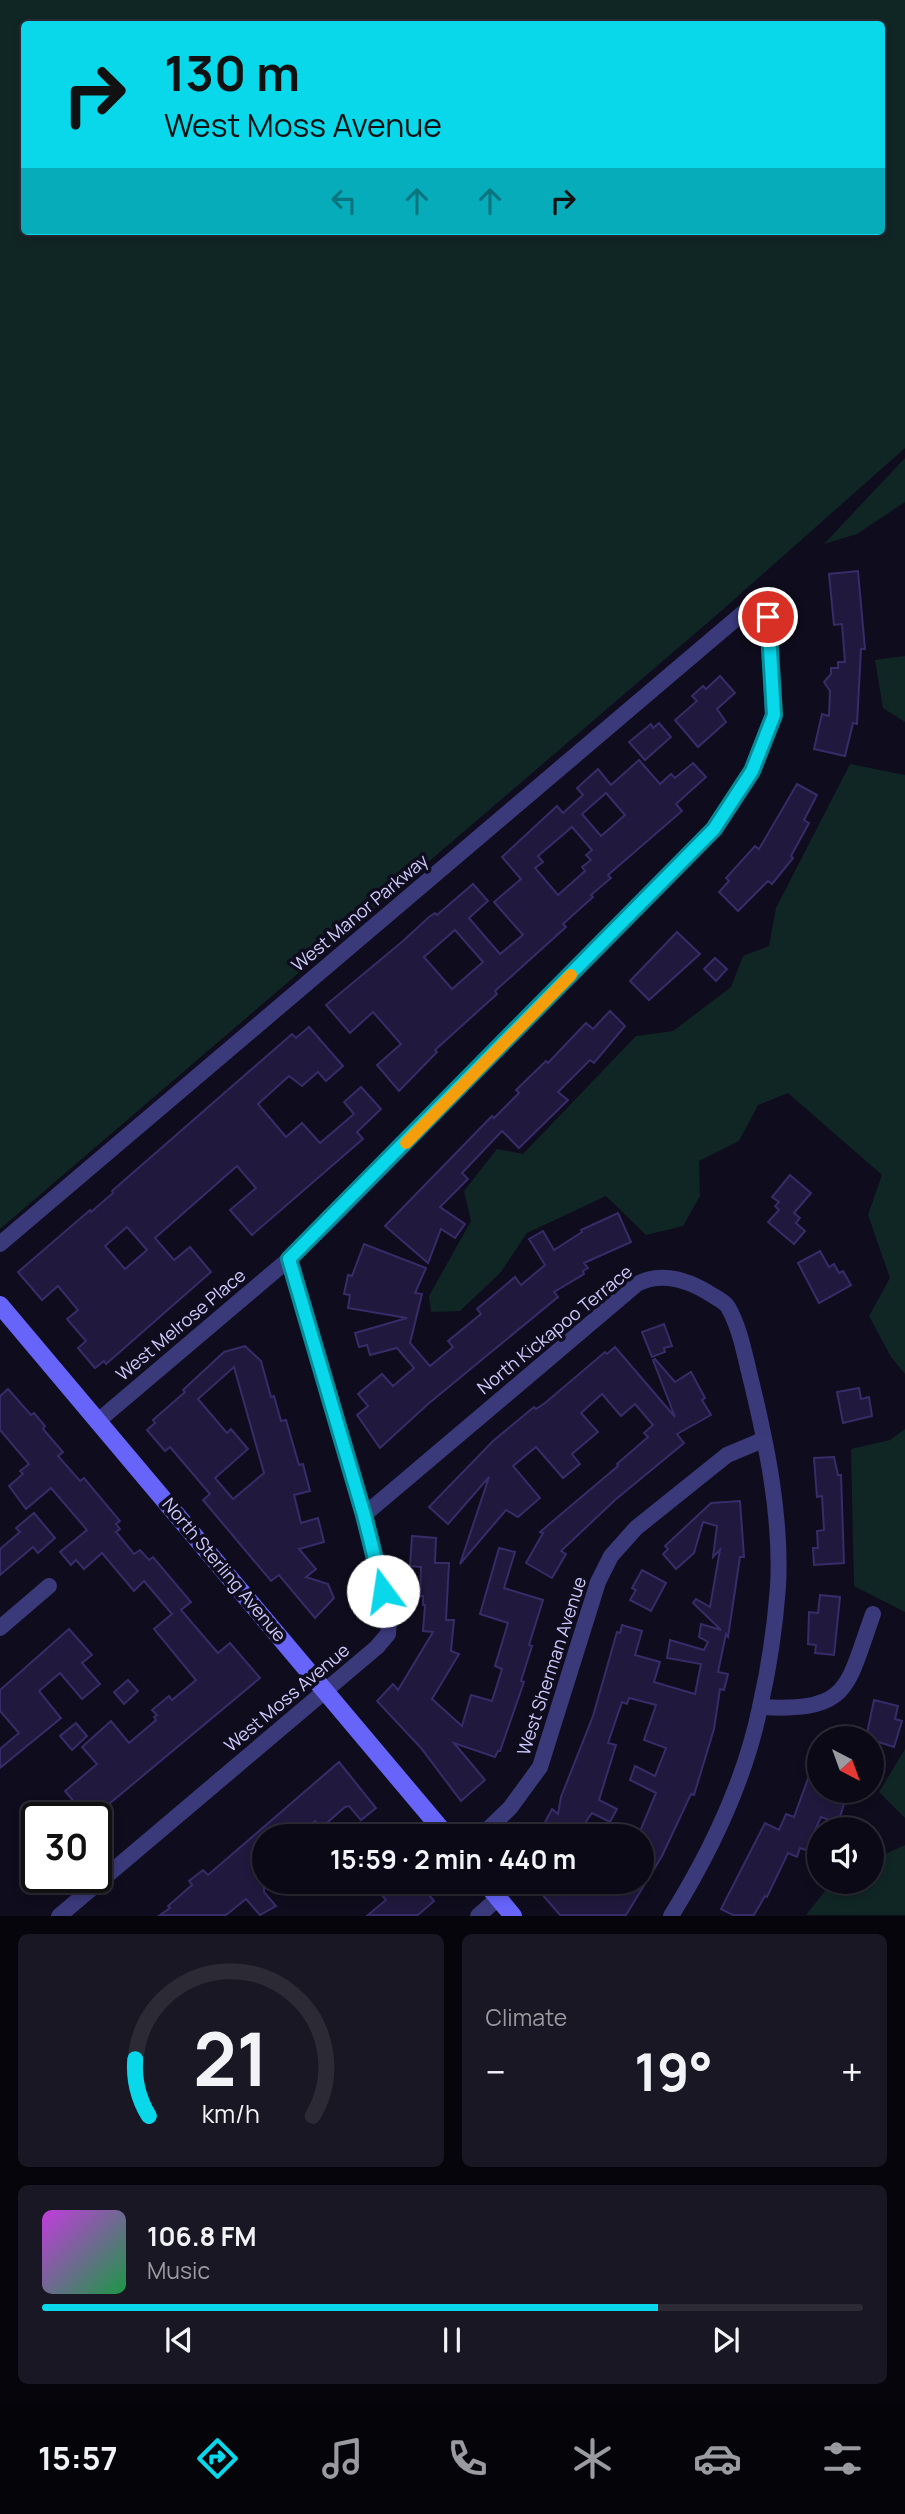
<!DOCTYPE html>
<html lang="en">
<head>
<meta charset="utf-8">
<style>
  :root { --surface:#0b0916; --page:#191723; --text:#f1f3f6; --muted:#9a9aa1; --line:#2b2a35; --accent:#09d7ea }
  body { margin:0; font-family:Manrope,sans-serif; background:var(--page); color:var(--text); height:100vh; display:flex; flex-direction:column; font-size:26px; white-space:nowrap }
  * { box-sizing:border-box; margin:0 }
  p { font-size:23px; color:var(--muted) }
  .icon { flex:none; width:38px; height:38px; fill:none; stroke:currentColor; stroke-width:2; stroke-linecap:round; stroke-linejoin:round }
  .map { position:relative; height:1916px; overflow:hidden }
  .side { display:flex; flex-direction:column; gap:18px; padding:18px; background:#06050c; flex:1 }
  .side>* { flex:none }
  .guide { position:absolute; left:21px; top:21px; width:864px; height:214px; border-radius:7px; box-shadow:0 4px 10px #0003,0 0 0 2px var(--line); background:#09d7ea; color:#111; overflow:hidden }
  .needle { width:46px; rotate:139deg }
  .controls { position:absolute; left:807px; top:1726px; display:grid; gap:14px }
  .controls a { display:grid; place-items:center; width:77px; height:77px; border-radius:50%; background:var(--surface); box-shadow:0 4px 10px #0003,0 0 0 2px var(--line); font-size:35px }
  .speed { position:absolute; left:21px; top:1802px; display:flex; gap:14px; font-size:35px; font-weight:700; text-align:center }
  .speed>* { display:grid; place-content:center; width:91px; height:91px; border-radius:50%; background:var(--surface); box-shadow:0 4px 10px #0003,0 0 0 2px var(--line); line-height:1 }
  .speed .limit { border:4px solid #111; border-radius:10px; background:#fff; color:#111 }
  .pin { position:absolute; display:grid; place-items:center; width:60px; height:60px; color:#fff; margin:-30px; border:4px solid #fff; border-radius:50%; box-shadow:0 2px 7px #0007 }
  .me { position:absolute; width:77px; margin:-38px; rotate:346deg; stroke-linejoin:round; filter:drop-shadow(0 0 5px #0008) }
  .turn { display:flex; align-items:center; gap:24px; height:147px; padding:0 28px; font-size:32px }
  .turn .icon { width:91px; height:91px; stroke-width:2.5 }
  .turn b { display:block; font-size:49px; line-height:60px }
  .lanes { display:flex; align-items:center; height:66px; padding:0 28px; background:#0003; justify-content:center; gap:35px; direction:ltr }
  .lanes .off { opacity:.35 }
  .big { font-size:52px; font-weight:700; line-height:1.1 }
  .side .card { flex:1; display:flex; flex-direction:column; justify-content:center; gap:10px; min-width:0; padding:0 24px; border-radius:10px; background:var(--page) }
  .side .dial { align-items:center; gap:0 }
  .dial svg { height:182px; overflow:visible; fill:none; stroke:var(--line); stroke-width:7; stroke-linecap:round; text-anchor:middle }
  .dial text { fill:var(--text); stroke:none }
  .song { display:flex; align-items:center; gap:21px }
  .cover { width:84px; height:84px; border-radius:10px; background:linear-gradient(135deg,hsl(290 70% 55%),hsl(140 70% 35%)) }
  .played { height:7px; border-radius:4px; background:linear-gradient(90deg,var(--accent) 75%,var(--line) 75%) }
  .keys { display:flex; justify-content:space-around; direction:ltr }
  .heat { display:flex; justify-content:space-between; align-items:center; font-size:38px; direction:ltr }
  .side .tiles { flex:1; display:grid; gap:18px; grid-template-columns:1fr 1fr }
  .card:last-child { grid-column:span 2 }
  .trip { position:absolute; left:252px; top:1824px; width:402px; height:70px; border-radius:35px; background:var(--surface); box-shadow:0 4px 10px #0003,0 0 0 2px var(--line); font-weight:700; line-height:70px; text-align:center }
  .tab-bar { display:flex; height:112px; justify-content:space-around; align-items:center; background:#040409; color:var(--muted) }
  .tab-bar .icon { width:49px; height:49px }
  .tab-bar .selected { color:var(--accent) }
  .tab-bar b { font-size:32px; color:var(--text) }
  .map>svg:first-child { display:block }
</style>
</head>
<body>
<div class="map">
<svg width="905" height="1916" viewBox="0 0 905 1916">
  <rect width="100%" height="100%" fill="#0f0c1d"/>
  <!-- green -->
  <g fill="#102625" fill-rule="evenodd">
    <path d="M 0,0 L 905,0 L 905,448 L 720,612 L 0,1229 ZM 24,24 L 882,24 L 882,231 L 24,231 Z"/>
    <path d="M 905,458 L 905,502 L 857,534 L 824,544 Z"/>
    <path d="M 905,656 L 905,722 L 883,708 L 875,660 Z"/>
    <path d="M 850,764 L 905,775 L 905,1374 L 891,1357 L 869,1316 L 890,1278 L 868,1215 L 882,1175 L 788,1093 L 758,1105 L 739,1141 L 699,1161 L 700,1196 L 683,1226 L 646,1235 L 606,1196 L 527,1233 L 501,1272 L 460,1311 L 431,1312 L 429,1296 L 471,1221 L 464,1191 L 497,1149 L 523,1154 L 636,1036 L 673,1031 L 731,987 L 743,956 L 769,946 L 776,908 Z"/>
    <path d="M 905,1429 L 905,1612 L 854,1586 L 851,1449 L 890,1440 Z"/>
    <path d="M 905,1749 L 905,1818 L 879,1792 Z"/>
    <path d="M 905,1845 L 905,1915 L 806,1915 L 833,1881 L 872,1881 L 872,1860 Z"/>
  </g>
  <!-- building -->
  <g fill="#20193d" stroke="#372c68" stroke-width="2" fill-rule="evenodd">
    <path d="M 858,571 L 865,649 L 861,649 L 857,724 L 853,723 L 845,756 L 814,749 L 822,714 L 829,716 L 830,691 L 824,682 L 831,674 L 831,668 L 838,668 L 838,662 L 845,662 L 842,624 L 834,625 L 829,574 Z"/>
    <path d="M 720,676 L 735,693 L 717,709 L 726,722 L 698,747 L 675,720 L 697,701 L 692,696 L 703,686 L 706,689 Z"/>
    <path d="M 659,723 L 671,737 L 645,760 L 629,742 L 651,724 L 653,728 Z"/>
    <path d="M 639,760 L 660,784 L 671,774 L 675,778 L 693,763 L 706,777 L 676,804 L 682,811 L 608,875 L 611,878 L 591,895 L 593,897 L 563,924 L 566,927 L 495,991 L 497,994 L 435,1050 L 437,1052 L 399,1091 L 377,1065 L 401,1044 L 373,1012 L 350,1033 L 326,1005 L 403,941 L 429,917 L 435,913 L 437,915 L 473,884 L 488,901 L 469,918 L 500,954 L 523,935 L 494,902 L 521,879 L 502,857 L 557,806 L 563,813 L 583,795 L 577,788 L 598,769 L 611,785 ZM 606,793 L 625,815 L 601,836 L 582,814 ZM 572,827 L 592,850 L 586,855 L 591,860 L 582,867 L 585,871 L 558,895 L 535,868 L 543,862 L 538,856 ZM 455,930 L 483,962 L 452,989 L 424,957 Z"/>
    <path d="M 797,784 L 817,795 L 804,820 L 809,823 L 791,856 L 793,858 L 772,884 L 768,881 L 738,911 L 719,892 L 729,881 L 726,878 L 755,846 L 759,849 Z"/>
    <path d="M 677,932 L 700,954 L 649,1000 L 630,981 Z"/>
    <path d="M 715,958 L 727,969 L 716,981 L 704,969 Z"/>
    <path d="M 610,1011 L 625,1026 L 594,1063 L 590,1060 L 558,1092 L 568,1100 L 519,1148 L 502,1131 L 462,1173 L 468,1179 L 440,1207 L 465,1224 L 455,1238 L 441,1229 L 428,1263 L 385,1226 L 492,1116 L 494,1118 L 519,1093 L 516,1090 L 546,1061 L 548,1063 L 586,1023 L 593,1029 Z"/>
    <path d="M 309,1027 L 343,1066 L 326,1081 L 318,1072 L 302,1086 L 289,1076 L 258,1104 L 286,1137 L 302,1123 L 320,1143 L 354,1114 L 344,1102 L 361,1087 L 381,1109 L 357,1132 L 363,1139 L 252,1235 L 230,1210 L 256,1188 L 237,1166 L 155,1238 L 174,1260 L 190,1247 L 211,1272 L 106,1364 L 104,1361 L 95,1368 L 78,1348 L 86,1341 L 67,1319 L 78,1310 L 58,1286 L 42,1300 L 18,1272 L 90,1210 L 91,1212 L 113,1193 L 112,1191 L 292,1034 L 296,1038 ZM 127,1227 L 147,1250 L 125,1269 L 105,1246 Z"/>
    <path d="M 790,1175 L 811,1193 L 794,1213 L 800,1218 L 796,1223 L 805,1231 L 794,1244 L 768,1222 L 779,1210 L 775,1206 L 779,1202 L 772,1197 Z"/>
    <path d="M 618,1213 L 631,1242 L 584,1263 L 588,1268 L 583,1271 L 584,1274 L 554,1292 L 558,1297 L 428,1404 L 380,1448 L 357,1415 L 368,1406 L 358,1394 L 382,1374 L 393,1386 L 414,1368 L 397,1348 L 370,1355 L 367,1345 L 359,1347 L 355,1333 L 407,1318 L 348,1308 L 350,1295 L 344,1294 L 348,1275 L 352,1276 L 364,1244 L 426,1268 L 415,1293 L 422,1294 L 410,1343 L 430,1366 L 453,1347 L 448,1341 L 481,1314 L 477,1309 L 515,1277 L 521,1285 L 545,1265 L 529,1239 L 543,1231 L 554,1250 L 582,1232 L 581,1230 Z"/>
    <path d="M 820,1251 L 829,1267 L 834,1264 L 839,1273 L 843,1271 L 851,1285 L 819,1303 L 798,1263 Z"/>
    <path d="M 664,1324 L 672,1346 L 664,1348 L 665,1352 L 652,1357 L 642,1332 Z"/>
    <path d="M 245,1346 L 261,1361 L 271,1397 L 274,1396 L 281,1421 L 286,1420 L 299,1465 L 303,1464 L 310,1491 L 294,1495 L 301,1523 L 318,1518 L 324,1542 L 299,1549 L 316,1569 L 306,1577 L 328,1584 L 334,1598 L 315,1618 L 279,1575 L 271,1581 L 203,1500 L 210,1494 L 170,1447 L 165,1451 L 147,1430 L 155,1423 L 153,1420 L 185,1392 L 183,1390 L 224,1352 ZM 234,1367 L 264,1473 L 233,1499 L 215,1478 L 248,1449 L 231,1429 L 227,1433 L 198,1399 Z"/>
    <path d="M 615,1347 L 675,1417 L 653,1360 L 655,1359 L 675,1382 L 691,1372 L 705,1398 L 702,1400 L 711,1415 L 677,1434 L 684,1443 L 615,1500 L 561,1551 L 566,1554 L 552,1578 L 526,1563 L 543,1533 L 540,1532 L 618,1466 L 617,1464 L 648,1437 L 644,1433 L 653,1425 L 635,1404 L 621,1416 L 602,1394 L 581,1413 L 598,1432 L 572,1454 L 580,1464 L 563,1478 L 536,1447 L 513,1466 L 540,1498 L 518,1517 L 506,1510 L 460,1564 L 489,1477 L 448,1524 L 429,1507 L 493,1441 L 534,1407 L 536,1409 L 545,1403 L 605,1352 L 607,1354 Z"/>
    <path d="M 859,1388 L 861,1399 L 869,1397 L 872,1416 L 843,1423 L 837,1392 Z"/>
    <path d="M 8,1389 L 31,1415 L 34,1413 L 45,1426 L 43,1429 L 63,1452 L 58,1456 L 80,1481 L 84,1478 L 120,1521 L 116,1524 L 120,1529 L 116,1532 L 134,1554 L 140,1550 L 149,1560 L 153,1557 L 191,1602 L 181,1610 L 218,1653 L 230,1643 L 260,1678 L 109,1804 L 111,1806 L 97,1818 L 58,1818 L 76,1804 L 65,1791 L 97,1764 L 82,1747 L 111,1721 L 129,1743 L 156,1720 L 154,1717 L 157,1715 L 152,1710 L 169,1696 L 172,1700 L 196,1680 L 154,1629 L 172,1614 L 144,1581 L 134,1591 L 102,1553 L 84,1569 L 76,1560 L 71,1565 L 60,1552 L 87,1530 L 51,1488 L 26,1509 L 9,1486 L 23,1474 L 20,1471 L 29,1464 L 0,1430 L 0,1396 Z"/>
    <path d="M 834,1457 L 838,1475 L 841,1475 L 844,1563 L 814,1565 L 813,1548 L 818,1548 L 817,1531 L 824,1530 L 822,1496 L 817,1497 L 814,1458 Z"/>
    <path d="M 740,1501 L 744,1557 L 740,1557 L 728,1637 L 726,1634 L 718,1672 L 728,1674 L 724,1690 L 720,1689 L 714,1729 L 694,1795 L 691,1794 L 662,1856 L 626,1915 L 560,1915 L 541,1893 L 555,1881 L 566,1895 L 585,1881 L 642,1881 L 642,1836 L 638,1836 L 656,1793 L 630,1780 L 635,1766 L 655,1776 L 666,1748 L 644,1740 L 656,1705 L 629,1698 L 627,1704 L 622,1702 L 608,1743 L 616,1745 L 599,1800 L 617,1809 L 610,1822 L 592,1813 L 576,1836 L 550,1836 L 541,1830 L 552,1809 L 558,1814 L 561,1797 L 593,1716 L 617,1632 L 620,1633 L 622,1625 L 642,1631 L 635,1655 L 660,1662 L 654,1682 L 695,1694 L 701,1664 L 667,1658 L 670,1640 L 704,1650 L 708,1642 L 699,1637 L 701,1624 L 721,1630 L 693,1603 L 696,1599 L 710,1607 L 720,1550 L 713,1557 L 717,1526 L 703,1522 L 694,1553 L 676,1569 L 663,1554 L 668,1549 L 665,1546 L 711,1503 Z"/>
    <path d="M 34,1513 L 55,1538 L 38,1553 L 33,1547 L 0,1575 L 0,1549 L 20,1532 L 16,1528 Z"/>
    <path d="M 412,1536 L 436,1538 L 435,1563 L 449,1563 L 446,1620 L 454,1620 L 451,1651 L 459,1654 L 432,1699 L 462,1726 L 471,1695 L 492,1701 L 502,1669 L 495,1666 L 508,1623 L 480,1614 L 499,1548 L 515,1552 L 504,1588 L 543,1600 L 529,1645 L 532,1646 L 521,1681 L 524,1682 L 500,1751 L 498,1751 L 495,1757 L 454,1743 L 485,1780 L 461,1801 L 421,1748 L 377,1701 L 393,1684 L 398,1690 L 433,1632 L 423,1631 L 425,1605 L 423,1605 L 423,1596 L 420,1596 L 421,1567 L 410,1566 Z"/>
    <path d="M 642,1570 L 666,1583 L 651,1611 L 630,1600 L 636,1590 L 632,1588 Z"/>
    <path d="M 820,1595 L 840,1597 L 834,1655 L 815,1653 L 816,1645 L 808,1644 L 809,1612 L 818,1613 Z"/>
    <path d="M 69,1629 L 92,1655 L 82,1663 L 100,1684 L 82,1699 L 60,1673 L 39,1691 L 61,1718 L 0,1768 L 0,1749 L 19,1733 L 0,1711 L 0,1690 Z"/>
    <path d="M 128,1680 L 138,1691 L 124,1704 L 114,1692 Z"/>
    <path d="M 874,1700 L 898,1706 L 895,1719 L 902,1721 L 894,1747 L 866,1738 Z"/>
    <path d="M 76,1723 L 87,1736 L 72,1750 L 60,1736 Z"/>
    <path d="M 817,1754 L 819,1790 L 839,1790 L 836,1801 L 844,1804 L 838,1823 L 821,1817 L 806,1850 L 800,1848 L 797,1857 L 788,1853 L 767,1897 L 765,1896 L 754,1915 L 733,1915 L 721,1909 L 765,1823 L 779,1830 L 786,1814 L 794,1817 Z"/>
    <path d="M 339,1762 L 376,1808 L 361,1820 L 349,1806 L 345,1807 L 321,1828 L 315,1821 L 297,1836 L 264,1836 L 264,1892 L 276,1906 L 260,1915 L 246,1899 L 226,1915 L 160,1915 L 170,1908 L 168,1906 L 192,1885 L 189,1881 L 203,1870 L 208,1875 Z"/>
    <path d="M 370,1881 L 433,1881 L 424,1889 L 434,1901 L 418,1915 L 368,1915 L 386,1900 Z"/>
  </g>
  <g fill="none" stroke-linecap="round" stroke-linejoin="round">
    <!-- street -->
    <g stroke="#3a397a" stroke-width="16">
      <path d="M 0,1244 L 744,612 L 768,617 L 773,715 L 752,771 L 714,829 L 331,1219 L 289,1259 L 98,1421"/>
      <path d="M 364,1515 L 637,1284 C 662,1271 690,1281 712,1295 C 717,1298 725,1302 728,1307 C 739,1326 744,1351 749,1372 C 766,1441 782,1516 778,1587 C 775,1627 769,1668 760,1707 C 745,1780 710,1853 671,1916"/>
      <path d="M 0,1628 L 49,1586"/>
      <path d="M 760,1707 C 850,1712 846,1689 873,1614"/>
      <path d="M 481,1836 L 510,1808 L 540,1767 L 598,1582 L 611,1556 L 636,1528 L 727,1455 L 763,1440"/>
      <path d="M 59,1916 L 377,1647 L 388,1634 L 389,1617 L 364,1515 L 289,1259"/>
      <path d="M 478,1916 L 498,1898"/>
    </g>
    <!-- secondary -->
    <g stroke="#6664f9" stroke-width="18">
      <path d="M 0,1305 L 447,1836"/>
      <path d="M 484,1881 L 513,1916"/>
    </g>
  </g>
  <g fill="none" stroke-linecap="round" stroke-linejoin="round">
    <!-- route casing -->
    <g stroke="#068c98" stroke-width="18">
      <path id="route" d="M 383,1591 L 364,1515 L 289,1259 L 714,829 L 752,771 L 774,715 L 768,617"/>
    </g>
    <!-- route -->
    <use href="#route" stroke="#09d7ea" stroke-width="12"/>
    <!-- slow -->
    <path stroke="#f59e0b" stroke-width="12" d="M 406,1143 L 571,975"/>
  </g>
  <g text-anchor="middle" stroke-width="7" stroke-linejoin="round" paint-order="stroke">
    <!-- street labels -->
    <g font-size="18" fill="#cfcafd" stroke="#0f0c1d">
      <text transform="translate(360 913) rotate(-40)" y="6">West Manor Parkway</text>
      <text transform="translate(181 1325) rotate(-40)" y="6">West Melrose Place</text>
      <text transform="translate(555 1330) rotate(-39)" y="6">North Kickapoo Terrace</text>
      <text transform="translate(224 1570) rotate(50)" y="6">North Sterling Avenue</text>
      <text transform="translate(552 1666) rotate(-72)" y="6">West Sherman Avenue</text>
      <text transform="translate(287 1698) rotate(-40)" y="6">West Moss Avenue</text>
    </g>
  </g>
</svg>
<div class="controls">
<a><svg class="needle" viewBox="-14 -14 28 28"><path d="M0-13l5 13h-10z" fill="#e53935"/><path d="M0 13l5-13h-10z" fill="#9a9aa1"/></svg></a>
<a><svg class="icon" aria-label="sound" viewBox="0 0 24 24"><path d="M4 9h4l5-4v14l-5-4H4zM17 9q2 3 0 6"/></svg></a>
</div>
<div class="speed"><div class="limit">30</div></div>
<div class="pin" style="left:768px;top:617px;background:#d93025"><svg class="icon" aria-label="arrive" viewBox="0 0 24 24"><path d="M6 21V4h12l-3 4 3 4H6"/></svg></div>
<svg class="me" style="left:383px;top:1591px" viewBox="-20 -20 40 40"><circle r="19" fill="#fff"/><path d="M0-13L10 11 0 6-10 11z" fill="#09d7ea"/></svg>
<div class="trip">15:59 · 2 min · 440 m</div>
<div class="guide">
<div class="turn"><svg class="icon" aria-label="right" viewBox="0 0 24 24"><path d="M7 20v-9h11M14 6l5 5-5 5"/></svg><div><b>130 m</b>West Moss Avenue</div></div>
<div class="lanes"><svg class="icon off" aria-label="left" viewBox="0 0 24 24"><path d="M17 20v-9H6M10 6l-5 5 5 5"/></svg><svg class="icon off" aria-label="ahead" viewBox="0 0 24 24"><path d="M12 20V5M6 11l6-6 6 6"/></svg><svg class="icon off" aria-label="ahead" viewBox="0 0 24 24"><path d="M12 20V5M6 11l6-6 6 6"/></svg><svg class="icon" aria-label="right" viewBox="0 0 24 24"><path d="M7 20v-9h11M14 6l5 5-5 5"/></svg></div>
</div>
</div>
<section class="side">
<div class="tiles">
<div class="card dial"><svg viewBox="0 0 100 80">
<path d="M14 69A42 42 0 1 1 86 69"/>
<path d="M14 69A42 42 0 0 1 8 44" stroke="#09d7ea"/>
<text x="50" y="56" font-size="32" font-weight="700">21</text>
<text x="50" y="72" font-size="11">km/h</text>
</svg></div>
<div class="card"><p>Climate</p>
<div class="heat"><a>−</a><b class="big">19°</b><a>+</a></div>
</div>
<div class="card">
<div class="song"><i class="cover"></i><div><b>106.8 FM</b><p>Music</p></div></div>
<div class="played"></div>
<div class="keys"><svg class="icon" aria-label="previous" viewBox="0 0 24 24"><path d="M18 5L8 12l10 7zM5 5v14"/></svg><svg class="icon" aria-label="pause" viewBox="0 0 24 24"><path d="M8 5v14M16 5v14"/></svg><svg class="icon" aria-label="next" viewBox="0 0 24 24"><path d="M6 5l10 7-10 7zM19 5v14"/></svg></div>
</div>
</div>
</section>
<nav class="tab-bar">
<b>15:57</b>
<svg class="icon selected" aria-label="directions" viewBox="0 0 24 24"><path d="M12 3l9 9-9 9-9-9zM9 14v-3h6M13 9l2 2-2 2"/></svg>
<svg class="icon" aria-label="music" viewBox="0 0 24 24"><path d="M9 18V5l10-2v13"/><circle cx="6" cy="18" r="3"/><circle cx="16" cy="16" r="3"/></svg>
<svg class="icon" aria-label="phone" viewBox="0 0 24 24"><path d="M5 4h4l2 5-3 2q2 4 5 5l2-3 5 2v4C11 20 4 13 5 4z"/></svg>
<svg class="icon" aria-label="climate" viewBox="0 0 24 24"><path d="M12 3v18M4 7l16 10M4 17L20 7"/></svg>
<svg class="icon" aria-label="car" viewBox="0 0 24 24"><path d="M5 17H2v-5l4-1 3-4h7l3 4 3 1v5h-3M9 17h6M6 11h13"/><circle cx="7" cy="17" r="2"/><circle cx="17" cy="17" r="2"/></svg>
<svg class="icon" aria-label="filters" viewBox="0 0 24 24"><path d="M4 7h16M4 17h16"/><circle cx="9" cy="7" r="2"/><circle cx="15" cy="17" r="2"/></svg>
</nav>
</body>
</html>
